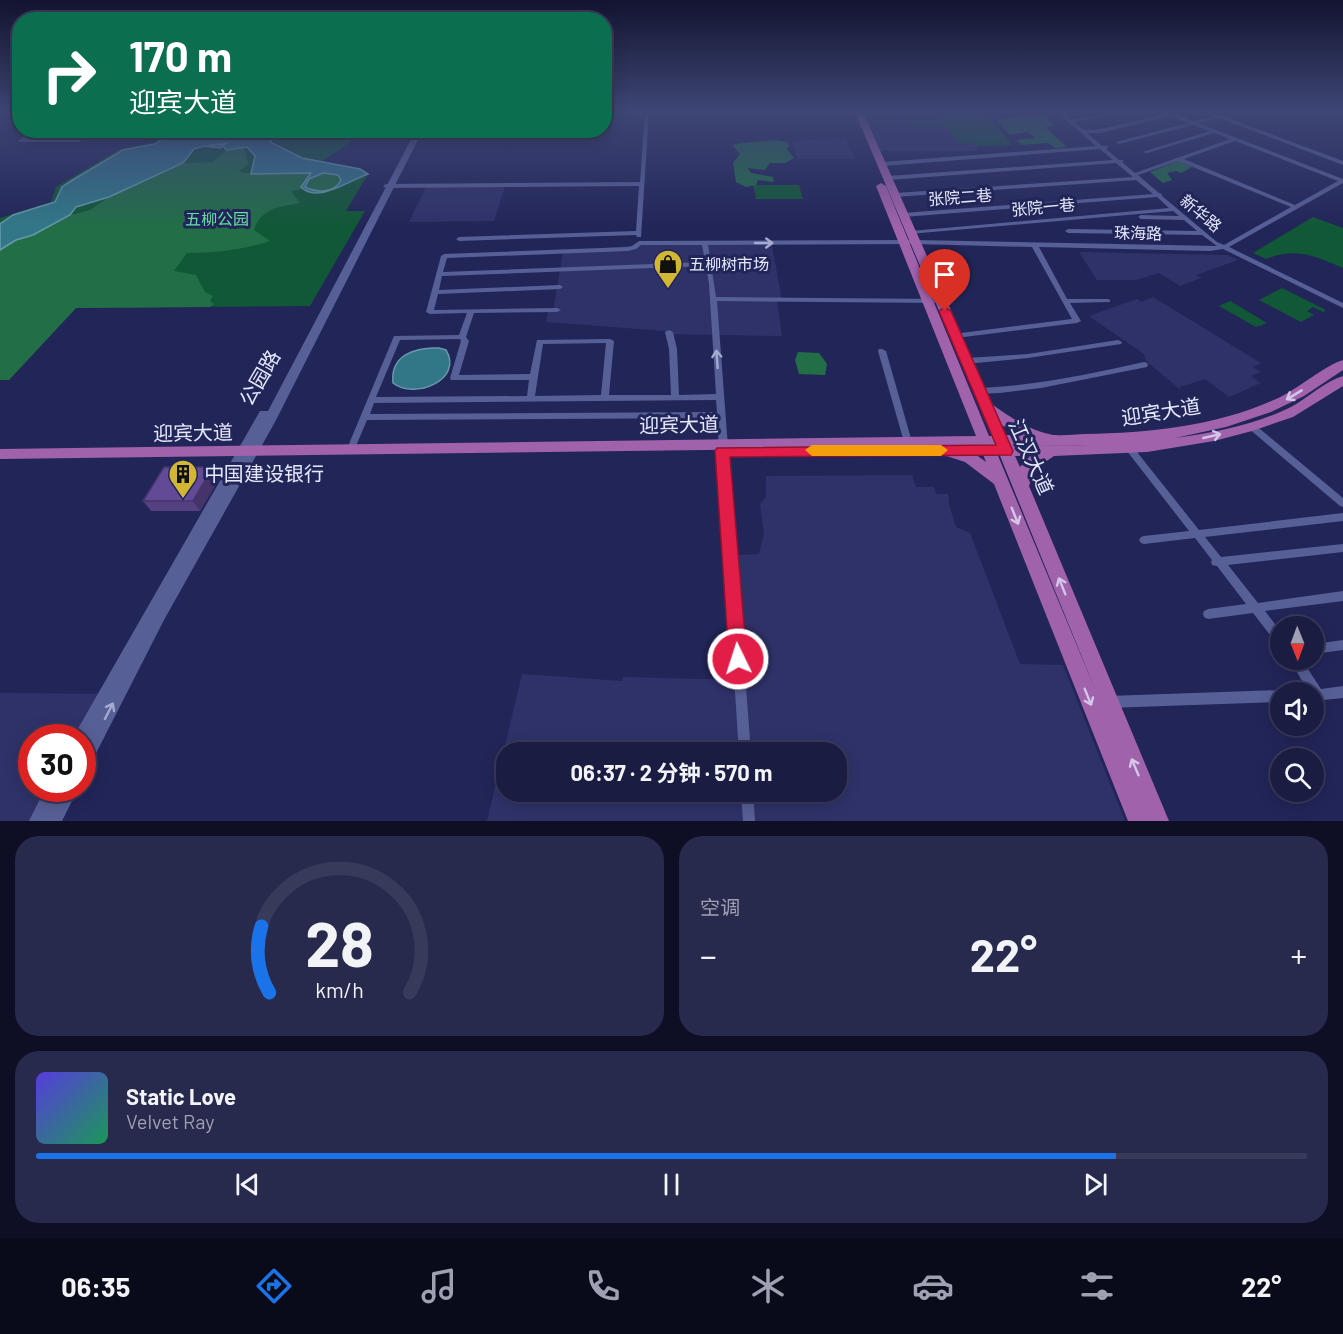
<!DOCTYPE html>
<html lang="zh">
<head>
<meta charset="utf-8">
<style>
  :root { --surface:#1a1c42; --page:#27294d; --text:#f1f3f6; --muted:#9fa1b2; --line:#383a5b; --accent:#1a73e8 }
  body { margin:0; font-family:Barlow,"Noto Sans SC",sans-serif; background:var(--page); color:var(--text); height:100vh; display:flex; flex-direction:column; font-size:22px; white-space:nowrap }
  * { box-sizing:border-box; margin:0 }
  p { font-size:20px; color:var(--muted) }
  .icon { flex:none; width:33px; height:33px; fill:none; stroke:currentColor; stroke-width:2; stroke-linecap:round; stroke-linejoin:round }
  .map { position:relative; height:821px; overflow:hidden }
  .details { display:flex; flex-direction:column; gap:15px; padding:15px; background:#0e0f24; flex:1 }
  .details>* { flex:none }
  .hud { position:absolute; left:12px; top:12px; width:600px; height:126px; border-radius:24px; box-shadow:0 3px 15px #0003,0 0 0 2px var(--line); background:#0b6e4f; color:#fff; overflow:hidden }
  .needle { width:39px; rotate:179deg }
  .controls { position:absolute; left:1270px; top:616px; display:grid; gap:12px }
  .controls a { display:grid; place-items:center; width:54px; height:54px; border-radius:50%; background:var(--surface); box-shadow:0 3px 15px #0003,0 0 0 2px var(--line); font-size:30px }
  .speed { position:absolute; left:18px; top:724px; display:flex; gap:12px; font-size:30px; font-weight:700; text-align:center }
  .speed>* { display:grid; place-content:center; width:78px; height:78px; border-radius:50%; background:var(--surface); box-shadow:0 3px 15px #0003,0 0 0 2px var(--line); line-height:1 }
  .speed .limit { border:9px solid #d22; background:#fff; color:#111 }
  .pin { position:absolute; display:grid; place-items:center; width:51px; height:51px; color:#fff; margin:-62px -26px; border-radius:50% 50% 50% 0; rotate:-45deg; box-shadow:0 0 6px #0007 }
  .pin .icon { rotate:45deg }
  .me { position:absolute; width:66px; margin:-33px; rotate:356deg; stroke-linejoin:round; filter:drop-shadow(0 0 4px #0008) }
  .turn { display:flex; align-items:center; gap:21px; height:126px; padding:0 18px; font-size:27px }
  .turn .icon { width:78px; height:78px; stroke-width:2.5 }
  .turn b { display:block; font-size:42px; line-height:51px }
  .big { font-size:45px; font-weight:700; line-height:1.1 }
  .details .widget { flex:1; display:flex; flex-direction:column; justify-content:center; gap:9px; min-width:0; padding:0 21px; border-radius:24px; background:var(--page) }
  .details .dial { align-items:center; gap:0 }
  .dial svg { height:156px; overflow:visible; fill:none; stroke:var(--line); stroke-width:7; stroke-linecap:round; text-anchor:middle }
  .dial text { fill:var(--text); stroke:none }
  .song { display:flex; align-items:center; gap:18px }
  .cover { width:72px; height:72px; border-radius:9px; background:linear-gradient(135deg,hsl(250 70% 55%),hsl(150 70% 35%)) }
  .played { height:6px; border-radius:3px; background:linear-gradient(90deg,var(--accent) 85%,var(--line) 85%) }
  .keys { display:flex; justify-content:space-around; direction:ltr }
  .heat { display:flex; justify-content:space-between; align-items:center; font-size:33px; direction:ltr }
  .details .tiles { flex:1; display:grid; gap:15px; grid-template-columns:1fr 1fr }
  .widget:last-child { grid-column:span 2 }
  .trip { position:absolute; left:496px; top:742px; width:351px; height:60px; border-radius:24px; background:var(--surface); box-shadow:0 3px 15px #0003,0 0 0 2px var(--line); font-weight:700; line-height:60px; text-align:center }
  .tab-bar { display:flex; height:96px; justify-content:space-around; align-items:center; background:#0a0b1a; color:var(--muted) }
  .tab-bar .icon { width:42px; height:42px }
  .tab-bar .selected { color:var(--accent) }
  .tab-bar b { font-size:27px; color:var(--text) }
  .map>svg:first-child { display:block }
</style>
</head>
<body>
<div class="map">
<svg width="1343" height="821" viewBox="0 0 1343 821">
  <rect width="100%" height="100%" fill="#222558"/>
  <!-- built -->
  <g fill="#2f3269" fill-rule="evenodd">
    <path d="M 864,112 L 982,112 L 1012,145 L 977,146 L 979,151 L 880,151 Z"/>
    <path d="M 846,138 L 854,159 L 798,159 L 792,141 Z"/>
    <path d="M 505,186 L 494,221 L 409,222 L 426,187 Z"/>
    <path d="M 643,245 L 772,245 L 782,301 L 777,302 L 782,336 L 665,334 L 665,331 L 546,322 L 548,311 L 553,311 L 563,251 Z"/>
    <path d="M 1079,252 L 1228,255 L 1238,260 L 1196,275 L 1201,278 L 1180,286 L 1159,273 L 1136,280 L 1097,280 Z"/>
    <path d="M 1153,297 L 1261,363 L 1253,367 L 1261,372 L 1251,376 L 1261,383 L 1229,397 L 1205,379 L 1180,387 L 1181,390 L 1146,361 L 1144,354 L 1089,316 L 1137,299 L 1141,302 Z"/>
    <path d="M 912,475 L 916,487 L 934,487 L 936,494 L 948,494 L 949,505 L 956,527 L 970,533 L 1020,664 L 1063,665 L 1125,821 L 487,821 L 522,674 L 622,681 L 623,677 L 744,680 L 734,555 L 759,554 L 764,534 L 760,504 L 766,497 L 766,476 ZM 507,753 L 837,753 L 837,792 L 507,792 Z"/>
    <path d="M 0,693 L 107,694 L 82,738 L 32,738 L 32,789 L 53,789 L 34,821 L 0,821 Z"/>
  </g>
  <!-- green -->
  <g fill="#115936">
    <path d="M 987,115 L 1012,145 L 976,146 L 973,143 L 959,143 L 947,127 L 910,127 L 907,120 L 943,120 L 940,116 Z"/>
    <path d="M 171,131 L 279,131 L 271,143 L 280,131 L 359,131 L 347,145 L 322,161 L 360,169 L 368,174 L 346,211 L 365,211 L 310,306 L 76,308 L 9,380 L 0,380 L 0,218 L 51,202 L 56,187 L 120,149 L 155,142 Z"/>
    <path d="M 753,185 L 799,185 L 803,199 L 756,199 Z"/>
    <path d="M 1313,217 L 1343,228 L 1343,268 C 1315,256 1296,247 1266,259 L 1253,253 Z"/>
    <path d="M 1282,288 L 1326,310 L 1323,312 L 1313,307 L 1307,311 L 1314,315 L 1301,322 L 1259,300 Z"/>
    <path d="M 1230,301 L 1267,323 L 1256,327 L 1219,306 Z"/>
  </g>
  <!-- forest -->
  <g fill="#226e47">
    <path d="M 1043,114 L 1055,126 L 1045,127 L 1067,147 L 1055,148 L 1048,143 L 1022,145 L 1016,140 L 1036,138 L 1027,132 L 1010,135 L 995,119 Z"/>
    <path d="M 775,140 L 787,142 L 790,146 L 786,148 L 794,158 L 785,163 L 770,163 L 765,170 L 748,168 L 751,173 L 773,177 L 774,182 L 758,180 L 756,185 L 746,187 L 736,182 L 733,163 L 740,154 L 733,146 L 735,144 Z"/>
    <path d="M 244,148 L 248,164 L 239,171 L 244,173 L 311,173 L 301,189 L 291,191 L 300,203 C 279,207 261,208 254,230 L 270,241 C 242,250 216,253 187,253 L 174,271 L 196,275 L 205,292 L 213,296 L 210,301 L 214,304 L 210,307 L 76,308 L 9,380 L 0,380 L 0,250 L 16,240 L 33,235 L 70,215 L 90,210 L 109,197 L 185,163 L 213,162 L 226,150 Z"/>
    <path d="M 1178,161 L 1192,167 L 1181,173 L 1176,171 L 1167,173 L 1172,180 L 1163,183 L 1150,172 Z"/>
    <path d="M 323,173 L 338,175 L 341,180 C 335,193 316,193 304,187 L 309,179 Z"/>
    <path d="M 798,352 L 819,353 L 827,364 L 825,375 L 799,374 L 795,360 Z"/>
  </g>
  <!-- water -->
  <g fill="#327788" stroke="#6799ab" stroke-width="1.5" fill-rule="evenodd">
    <path d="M 174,131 L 279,131 L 270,142 L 302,158 L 360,169 L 368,174 C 350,180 317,204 301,187 L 311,173 L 251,174 L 255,156 L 247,147 L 226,150 L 223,146 L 227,143 L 209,145 L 223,145 L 221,148 L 204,146 L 194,149 L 183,163 L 109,197 L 76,207 L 70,215 L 33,235 L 16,240 L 0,250 L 0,224 L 13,215 L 55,202 L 62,187 L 71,181 L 123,150 L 155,144 ZM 323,173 L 338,175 L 341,180 C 335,193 316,193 305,187 L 309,179 Z"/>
    <path d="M 439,348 L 446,350 C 464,380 414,400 393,383 C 390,355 415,347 439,348 Z"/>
  </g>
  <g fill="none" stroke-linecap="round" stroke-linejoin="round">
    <!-- street -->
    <g fill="#575f97" fill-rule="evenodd">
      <path d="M 645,112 L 649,112 L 641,237 L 637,237 L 636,235 L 459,241 L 456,239 L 459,237 L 636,231 L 639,186 L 386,188 L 383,186 L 386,184 L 640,182 Z"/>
      <path d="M 1057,112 L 1062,112 L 1071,120 L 1117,112 L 1125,112 L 1074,122 L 1084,130 L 1101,129 L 1165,114 L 1163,112 L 1173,113 L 1194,121 L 1214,116 L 1206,112 L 1212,112 L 1343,161 L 1343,165 L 1219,118 L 1198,123 L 1343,179 L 1343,183 L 1229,247 L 1343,303 L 1343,308 L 1223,249 L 1210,251 L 1039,247 L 1067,299 L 1108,299 L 1110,300 L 1110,302 L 1070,303 L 1081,321 L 1077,323 L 956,338 L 953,338 L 952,336 L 953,334 L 1072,319 L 1032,247 L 915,244 L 708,245 L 716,297 L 940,299 L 944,301 L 940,303 L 717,301 L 751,753 L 739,753 L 717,418 L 367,420 L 353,453 L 347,453 L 346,451 L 394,336 L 459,335 L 467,313 L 430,314 L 426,312 L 441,256 L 444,254 L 628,247 L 632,246 L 639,241 L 915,240 L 1217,246 L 1202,235 L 1068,233 L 1065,231 L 1068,229 L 1197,231 L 1184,220 L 1141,219 L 1138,217 L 1141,215 L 1179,216 L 1173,211 L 909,234 L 908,233 L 911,231 L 1169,208 L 1157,197 L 903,217 L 900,215 L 903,213 L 1153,194 L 1136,180 L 895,197 L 892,195 L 895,193 L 1133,177 L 1116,163 L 888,180 L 885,178 L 888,176 L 1113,160 L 1100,149 L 882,166 L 879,164 L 882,162 L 1096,146 ZM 1170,116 L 1188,123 L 1116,142 L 1119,144 L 1193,125 L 1210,131 L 1142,152 L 1147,153 L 1214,133 L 1230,139 L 1135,173 L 1122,162 L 1124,161 L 1123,160 L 1119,160 L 1106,149 L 1108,148 L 1108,146 L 1102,146 L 1087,133 L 1101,133 ZM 1235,141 L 1338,181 L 1295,205 L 1184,159 ZM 1178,161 L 1291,207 L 1224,245 L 1217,242 L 1162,196 L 1162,194 L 1159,193 L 1138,175 ZM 641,245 L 702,245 L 705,262 L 443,272 L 447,258 L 628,251 L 636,249 ZM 706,266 L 709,284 L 716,394 L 679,395 L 677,349 L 673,332 L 669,330 L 665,332 L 669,349 L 671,395 L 609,395 L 614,341 L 610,339 L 537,340 L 530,374 L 459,375 L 469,341 L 466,337 L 474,313 L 557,312 L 561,310 L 557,308 L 434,310 L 438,294 L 560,289 L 563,287 L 560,285 L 439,290 L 442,276 ZM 460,339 L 461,341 L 450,378 L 451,380 L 529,380 L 527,396 L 376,397 L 400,340 ZM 606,343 L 601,395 L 535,396 L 543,344 ZM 716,400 L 717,412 L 370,414 L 374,403 Z"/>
      <path d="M 32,130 L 38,130 L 27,139 L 78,138 L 87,130 L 93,130 L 79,142 L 19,142 L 19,140 Z"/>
      <path d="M 1118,340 L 1122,342 L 1121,344 L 1028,358 L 966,364 L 962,361 L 966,358 L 1028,354 Z"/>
      <path d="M 879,349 L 882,349 L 886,351 L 912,442 L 911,444 L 905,444 L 904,442 L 878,351 Z"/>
      <path d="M 1144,362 L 1147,363 L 1148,365 L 1147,367 L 1041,388 L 1000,393 L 979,394 L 975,391 L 979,388 C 1035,386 1089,374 1144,362 Z"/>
      <path d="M 1251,423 L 1254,424 L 1343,498 L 1343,507 L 1340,506 L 1248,428 L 1247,426 L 1248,424 Z"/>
      <path d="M 1130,446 L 1133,447 L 1199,530 L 1343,513 L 1343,521 L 1205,537 L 1221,557 L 1343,544 L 1343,552 L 1228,565 L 1258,603 L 1343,591 L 1343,601 L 1265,611 L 1281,632 L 1281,645 L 1277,644 L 1253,613 L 1208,619 L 1204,617 L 1203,614 L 1204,611 L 1208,609 L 1246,604 L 1217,566 L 1212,565 L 1211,562 L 1212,560 L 1195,538 L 1144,544 L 1141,543 L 1139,540 L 1141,537 L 1144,536 L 1189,531 L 1127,451 L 1126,449 L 1127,447 Z"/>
      <path d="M 1343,640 L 1343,650 L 1314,654 L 1314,644 Z"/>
      <path d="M 1290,660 L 1302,660 L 1321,689 L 1343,686 L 1343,698 L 1314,701 L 1314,693 L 1309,693 Z"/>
      <path d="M 1281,690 L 1285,693 L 1281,693 L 1281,702 L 1108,708 L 1104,706 L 1102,702 L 1104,698 L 1108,696 Z"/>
      <path d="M 741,792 L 753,792 L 755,821 L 743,821 Z"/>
    </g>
    <!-- secondary -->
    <g fill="#575f97" fill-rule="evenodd">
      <path d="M 416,130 L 423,130 L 275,422 L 164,620 L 88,769 L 82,772 L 82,738 L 73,738 L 76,732 L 260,411 L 268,411 Z"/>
      <path d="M 45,789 L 78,789 L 62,821 L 29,821 Z"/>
    </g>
    <!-- primary -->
    <path fill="#a062ab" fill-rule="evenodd" d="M 855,112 L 863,112 L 993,405 C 1010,417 1029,430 1049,434 C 1060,437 1074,434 1085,434 C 1150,433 1217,426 1276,399 C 1297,390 1325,365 1343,360 L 1343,370 L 1304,396 L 1271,412 L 1226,427 L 1175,438 C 1214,433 1257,424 1291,407 C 1308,398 1325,381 1343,376 L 1343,386 L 1293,417 L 1252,431 L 1214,441 L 1147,452 L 1054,456 L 1035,469 L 1029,486 L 1169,821 L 1128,821 L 994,484 L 965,462 L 940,454 L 938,450 L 940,447 L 0,459 L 0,449 L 976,436 L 876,186 L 881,183 L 886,186 L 989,436 L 992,436 ZM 1001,425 L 1023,435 L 1006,435 ZM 1078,445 L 1011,446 L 1089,445 ZM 951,446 L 980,446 L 986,462 L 975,454 ZM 994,446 L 996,446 L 1097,694 ZM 1015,456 L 1030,456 L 1020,467 Z"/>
  </g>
  <!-- wall -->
  <path fill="#554082" d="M 220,477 L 200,511 L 151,511 L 143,501 Z"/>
  <!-- shaded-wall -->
  <path fill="#45346a" d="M 213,467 L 220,477 L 200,511 L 193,501 Z"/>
  <!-- building -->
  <path fill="#634a97" stroke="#45346a" stroke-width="1.5" d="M 164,467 L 213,467 L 193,501 L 143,501 Z"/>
  <!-- one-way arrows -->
  <defs><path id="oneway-shaft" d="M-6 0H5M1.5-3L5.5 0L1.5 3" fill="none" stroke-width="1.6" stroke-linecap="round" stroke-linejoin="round" transform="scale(1.5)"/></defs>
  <g stroke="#a5aacf">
    <use href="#oneway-shaft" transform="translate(764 243)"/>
    <use href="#oneway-shaft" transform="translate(717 359) rotate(-94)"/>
    <use href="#oneway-shaft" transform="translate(109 711) rotate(-63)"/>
  </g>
  <g stroke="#d3c6e8">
    <use href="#oneway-shaft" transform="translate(1294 395) rotate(149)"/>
    <use href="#oneway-shaft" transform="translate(1212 436) rotate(-13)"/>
    <use href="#oneway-shaft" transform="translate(1015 516) rotate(68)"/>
    <use href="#oneway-shaft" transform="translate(1062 586) rotate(-112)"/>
    <use href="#oneway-shaft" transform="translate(1088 697) rotate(68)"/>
    <use href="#oneway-shaft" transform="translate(1135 767) rotate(-113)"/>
  </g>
  <!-- sky -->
  <linearGradient id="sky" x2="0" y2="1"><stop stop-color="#131430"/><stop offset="0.49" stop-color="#3e4675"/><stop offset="1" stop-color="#3e4675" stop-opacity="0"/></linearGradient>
  <rect width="1343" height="227" fill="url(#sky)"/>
  <!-- route -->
  <path fill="#e11d48" stroke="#92132f" stroke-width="1.5" d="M 945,307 L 951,311 L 1013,451 L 1011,455 L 730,457 L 747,659 L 744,665 L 738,668 L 731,665 L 729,659 L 715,451 L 717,448 L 996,445 L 939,311 Z"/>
  <!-- slow -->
  <path fill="#f59e0b" d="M 812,445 L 941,445 L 948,450 L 941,456 L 812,456 L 805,450 Z"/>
  <!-- icons -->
  <defs>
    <g id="shop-pin" transform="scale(1.5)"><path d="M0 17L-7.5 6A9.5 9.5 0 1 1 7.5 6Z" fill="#d2b735" stroke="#222558"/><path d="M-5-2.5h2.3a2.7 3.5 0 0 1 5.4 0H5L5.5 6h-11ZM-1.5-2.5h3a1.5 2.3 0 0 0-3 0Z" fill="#111"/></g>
    <g id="building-pin" transform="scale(1.5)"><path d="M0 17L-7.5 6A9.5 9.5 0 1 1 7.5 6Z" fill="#d2b735" stroke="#222558"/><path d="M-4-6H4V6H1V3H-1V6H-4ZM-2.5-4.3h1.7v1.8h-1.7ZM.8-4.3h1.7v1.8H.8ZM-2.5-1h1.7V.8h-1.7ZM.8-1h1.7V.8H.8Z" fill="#111"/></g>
  </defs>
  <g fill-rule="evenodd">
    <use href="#shop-pin" x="668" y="264"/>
    <use href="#building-pin" x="183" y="474"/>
  </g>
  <g text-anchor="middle" stroke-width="6" stroke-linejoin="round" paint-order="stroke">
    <!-- far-street labels -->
    <g font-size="16" fill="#e4e8fc" stroke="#222558">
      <text transform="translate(960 197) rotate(-4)" y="6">张院二巷</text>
      <text transform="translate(1043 207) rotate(-5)" y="6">张院一巷</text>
      <text transform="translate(1201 213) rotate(40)" y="6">新华路</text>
      <text transform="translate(1138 233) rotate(1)" y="6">珠海路</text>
    </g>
    <!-- far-park labels -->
    <g font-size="16" fill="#62e29c" stroke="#222558">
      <text x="217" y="225">五柳公园</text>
    </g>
    <!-- far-poi labels -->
    <g font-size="16" fill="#e4e8fc" stroke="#222558" text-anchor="start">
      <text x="689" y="270">五柳树市场</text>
    </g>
    <!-- street labels -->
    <g font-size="20" fill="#e4e8fc" stroke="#222558">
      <text transform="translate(260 378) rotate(-60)" y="7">公园路</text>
      <text transform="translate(1161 412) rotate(-9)" y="7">迎宾大道</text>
      <text transform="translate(679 425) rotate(-1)" y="7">迎宾大道</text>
      <text transform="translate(193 433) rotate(-1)" y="7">迎宾大道</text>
      <text transform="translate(1031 457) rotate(66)" y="7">江汉大道</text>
    </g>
    <!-- poi labels -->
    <g font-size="20" fill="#e4e8fc" stroke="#222558" text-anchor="start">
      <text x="204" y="481">中国建设银行</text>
    </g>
  </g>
</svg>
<div class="controls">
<a><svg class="needle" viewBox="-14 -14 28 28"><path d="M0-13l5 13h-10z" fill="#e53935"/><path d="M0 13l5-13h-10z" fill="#9fa1b2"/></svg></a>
<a><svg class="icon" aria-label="sound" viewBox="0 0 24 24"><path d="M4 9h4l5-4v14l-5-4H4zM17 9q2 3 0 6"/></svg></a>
<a><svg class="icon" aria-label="search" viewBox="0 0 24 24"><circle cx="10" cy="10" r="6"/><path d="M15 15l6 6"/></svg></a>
</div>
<div class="speed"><div class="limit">30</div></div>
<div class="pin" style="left:945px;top:311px;background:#d93025"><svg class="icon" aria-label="arrive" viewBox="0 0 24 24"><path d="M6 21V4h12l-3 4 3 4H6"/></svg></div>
<svg class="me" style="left:738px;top:659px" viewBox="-20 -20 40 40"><circle r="17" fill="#e11d48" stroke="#fff" stroke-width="3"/><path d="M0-11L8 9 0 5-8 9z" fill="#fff"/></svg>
<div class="trip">06:37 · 2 分钟 · 570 m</div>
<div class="hud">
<div class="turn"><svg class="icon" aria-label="right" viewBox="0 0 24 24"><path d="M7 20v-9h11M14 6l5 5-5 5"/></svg><div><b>170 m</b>迎宾大道</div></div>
</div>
</div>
<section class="details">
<div class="tiles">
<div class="widget dial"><svg viewBox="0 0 100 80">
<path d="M14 69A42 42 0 1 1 86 69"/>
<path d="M14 69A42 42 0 0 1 10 35" stroke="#1a73e8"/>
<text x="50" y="56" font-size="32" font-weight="700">28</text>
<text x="50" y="72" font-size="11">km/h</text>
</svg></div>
<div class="widget"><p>空调</p>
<div class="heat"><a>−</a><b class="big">22°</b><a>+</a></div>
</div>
<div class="widget">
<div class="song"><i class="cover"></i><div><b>Static Love</b><p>Velvet Ray</p></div></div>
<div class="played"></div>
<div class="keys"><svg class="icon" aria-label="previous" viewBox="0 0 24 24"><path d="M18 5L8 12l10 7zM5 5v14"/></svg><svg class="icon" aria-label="pause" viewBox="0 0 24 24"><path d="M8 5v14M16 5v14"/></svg><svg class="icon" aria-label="next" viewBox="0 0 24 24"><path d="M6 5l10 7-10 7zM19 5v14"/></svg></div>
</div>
</div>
</section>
<nav class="tab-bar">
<b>06:35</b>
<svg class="icon selected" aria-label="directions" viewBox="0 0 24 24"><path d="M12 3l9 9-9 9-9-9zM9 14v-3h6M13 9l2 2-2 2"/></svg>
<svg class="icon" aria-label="music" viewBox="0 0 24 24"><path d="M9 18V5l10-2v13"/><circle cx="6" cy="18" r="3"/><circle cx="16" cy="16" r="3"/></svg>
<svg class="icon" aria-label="phone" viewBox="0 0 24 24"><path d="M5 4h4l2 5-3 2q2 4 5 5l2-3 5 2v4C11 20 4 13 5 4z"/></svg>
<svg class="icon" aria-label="climate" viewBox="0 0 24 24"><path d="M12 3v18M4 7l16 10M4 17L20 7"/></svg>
<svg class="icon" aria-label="car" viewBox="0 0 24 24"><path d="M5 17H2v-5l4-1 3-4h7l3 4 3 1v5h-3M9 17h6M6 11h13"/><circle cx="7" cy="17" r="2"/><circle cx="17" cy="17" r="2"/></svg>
<svg class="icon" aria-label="filters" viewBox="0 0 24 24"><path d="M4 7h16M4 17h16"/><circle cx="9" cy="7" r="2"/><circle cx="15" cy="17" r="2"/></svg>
<b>22°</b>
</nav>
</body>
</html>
